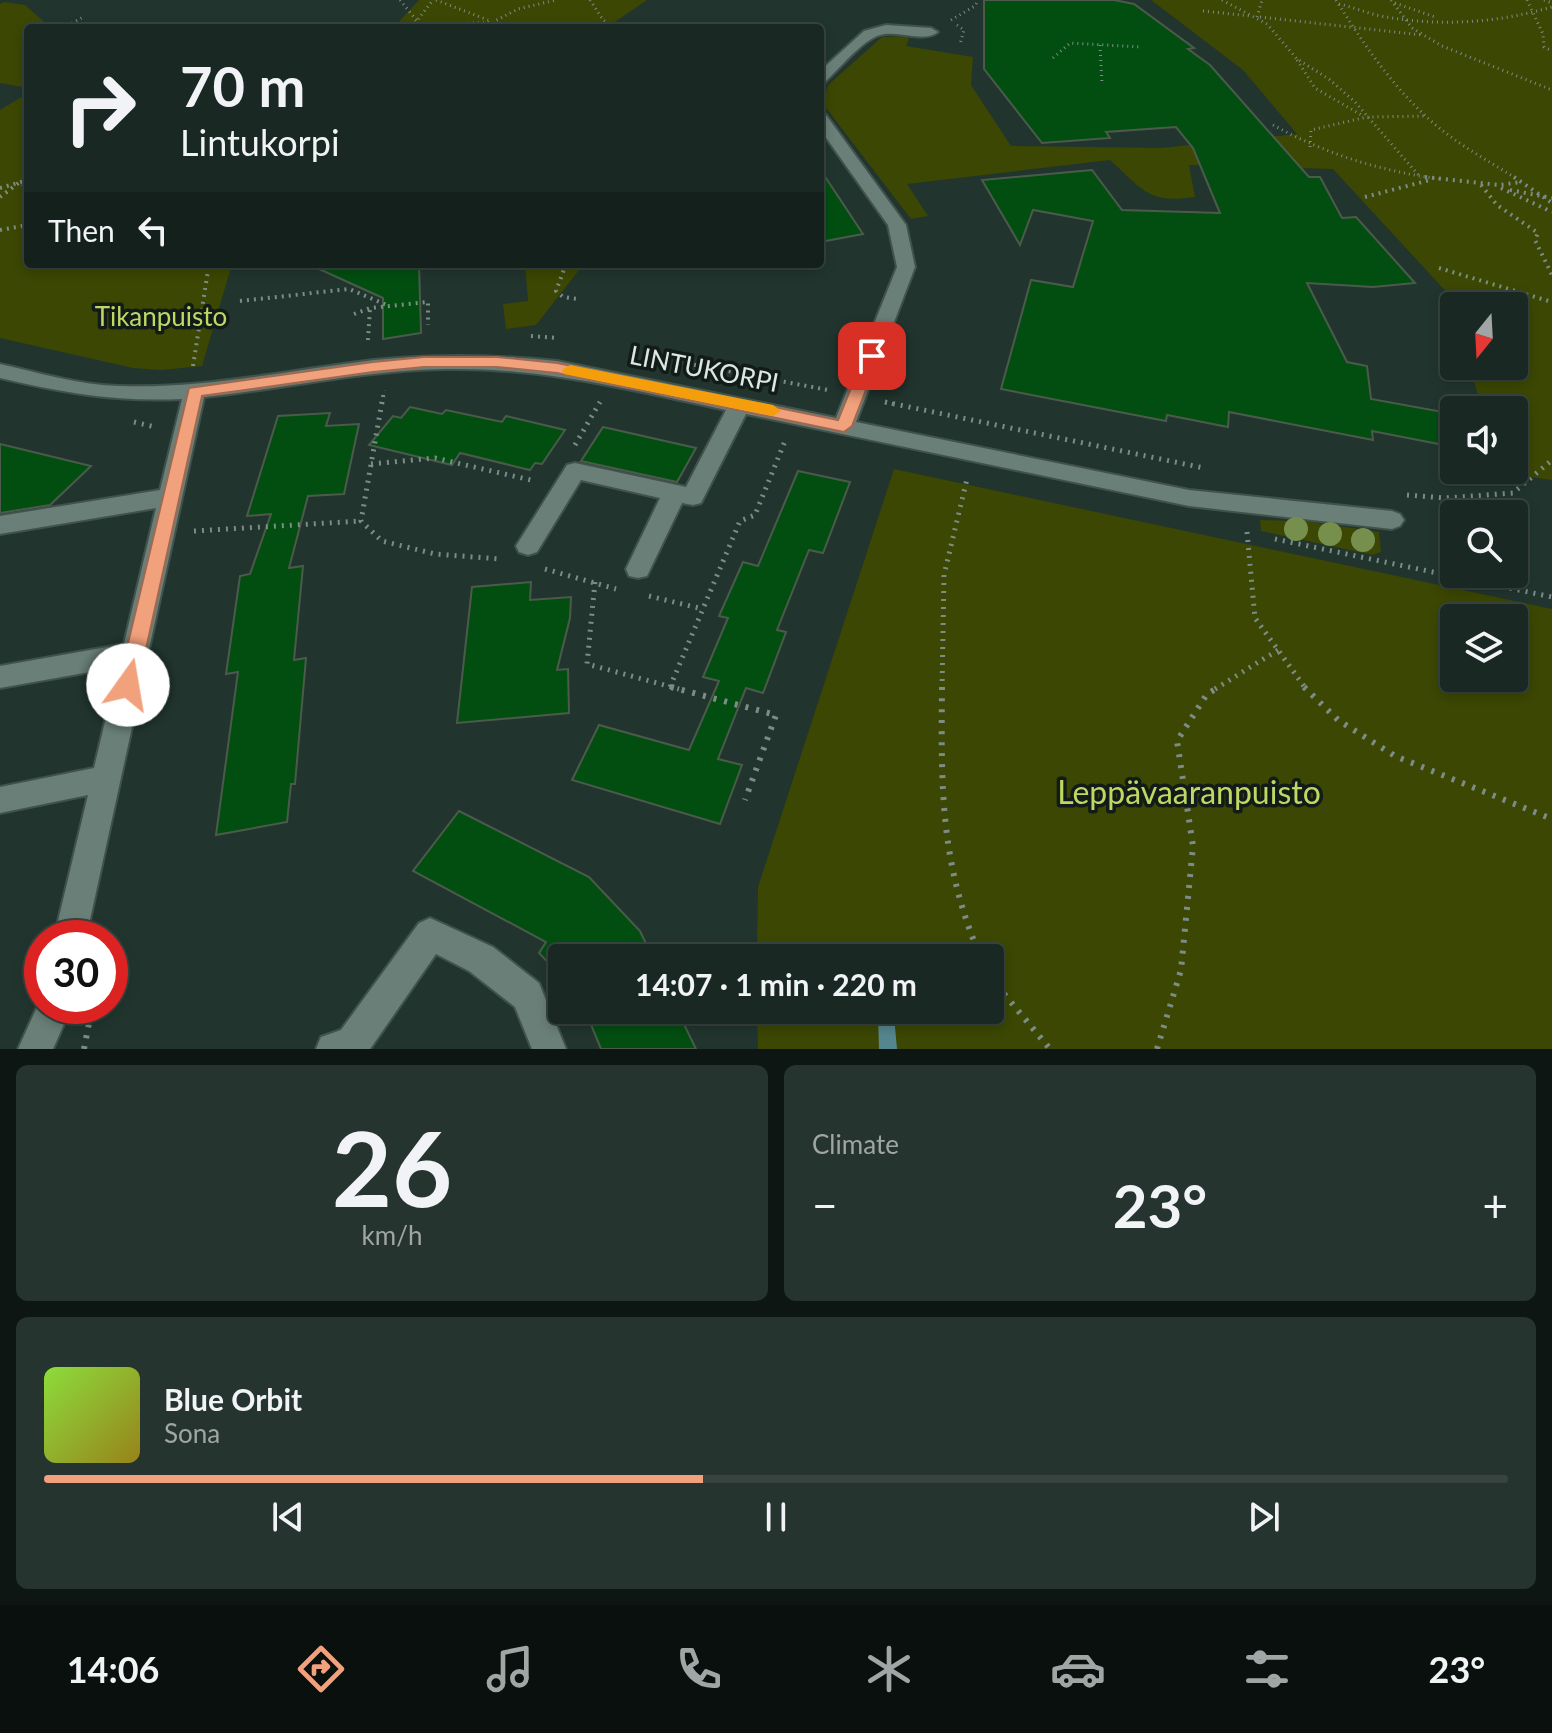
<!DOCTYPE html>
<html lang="en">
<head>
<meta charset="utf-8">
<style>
  :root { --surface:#192822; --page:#26342f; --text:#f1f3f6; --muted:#9fa6a5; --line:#374440; --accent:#f1a17c }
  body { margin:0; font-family:Lato,sans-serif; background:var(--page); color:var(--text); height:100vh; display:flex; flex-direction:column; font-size:30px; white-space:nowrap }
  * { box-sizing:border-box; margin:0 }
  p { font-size:26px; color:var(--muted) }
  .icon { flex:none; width:44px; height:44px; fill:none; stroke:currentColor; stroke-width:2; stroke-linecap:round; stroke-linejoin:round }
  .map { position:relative; height:1049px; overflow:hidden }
  .side { display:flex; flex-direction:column; gap:16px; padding:16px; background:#0e1613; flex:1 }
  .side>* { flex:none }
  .top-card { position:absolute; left:24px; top:24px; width:800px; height:244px; border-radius:8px; box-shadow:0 4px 12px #0003,0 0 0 2px var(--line); background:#192822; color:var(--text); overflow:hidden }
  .needle { width:52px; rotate:198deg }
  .controls { position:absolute; left:1440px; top:292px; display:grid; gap:16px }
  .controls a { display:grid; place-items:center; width:88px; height:88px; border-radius:8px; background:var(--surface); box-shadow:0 4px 12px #0003,0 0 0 2px var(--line); font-size:40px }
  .speed { position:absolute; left:24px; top:920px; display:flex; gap:16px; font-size:40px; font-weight:700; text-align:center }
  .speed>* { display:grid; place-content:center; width:104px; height:104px; border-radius:50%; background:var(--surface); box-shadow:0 4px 12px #0003,0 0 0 2px var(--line); line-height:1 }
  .speed .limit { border:12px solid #d22; background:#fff; color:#111 }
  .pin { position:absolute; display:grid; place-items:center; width:68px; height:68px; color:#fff; margin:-34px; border-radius:16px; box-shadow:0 4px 12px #0006 }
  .me { position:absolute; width:88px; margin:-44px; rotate:13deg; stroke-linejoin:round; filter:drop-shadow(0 0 6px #0008) }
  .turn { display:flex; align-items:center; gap:28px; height:168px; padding:0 24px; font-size:36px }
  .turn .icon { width:104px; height:104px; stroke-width:2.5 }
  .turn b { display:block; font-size:56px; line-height:68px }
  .then { display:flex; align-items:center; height:76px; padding:0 24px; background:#0003; gap:16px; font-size:30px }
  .big { font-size:60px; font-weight:700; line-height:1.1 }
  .side .tile { flex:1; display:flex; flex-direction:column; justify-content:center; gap:12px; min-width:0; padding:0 28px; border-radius:12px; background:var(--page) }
  .side .dial { align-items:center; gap:0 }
  .dial b { font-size:104px; line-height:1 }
  .song { display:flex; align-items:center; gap:24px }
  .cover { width:96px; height:96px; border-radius:12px; background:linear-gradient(135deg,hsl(90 70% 55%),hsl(50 70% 35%)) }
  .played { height:8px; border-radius:4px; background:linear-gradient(90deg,var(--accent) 45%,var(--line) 45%) }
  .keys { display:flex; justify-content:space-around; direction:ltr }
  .heat { display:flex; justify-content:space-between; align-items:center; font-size:44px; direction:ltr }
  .side .tiles { flex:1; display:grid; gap:16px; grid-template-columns:1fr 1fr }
  .tile:last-child { grid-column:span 2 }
  .trip { position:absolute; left:548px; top:944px; width:456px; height:80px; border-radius:8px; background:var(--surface); box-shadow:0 4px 12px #0003,0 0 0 2px var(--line); font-weight:700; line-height:80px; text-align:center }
  .tabs { display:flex; height:128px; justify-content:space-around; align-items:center; background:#0a100e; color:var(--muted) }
  .tabs .icon { width:56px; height:56px }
  .tabs .selected { color:var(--accent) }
  .tabs b { font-size:36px; color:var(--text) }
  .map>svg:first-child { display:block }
</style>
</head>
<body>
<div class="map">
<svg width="1552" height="1049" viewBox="0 0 1552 1049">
  <rect width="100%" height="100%" fill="#21352e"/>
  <!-- green -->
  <g fill="#3b4702" fill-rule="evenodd">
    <path d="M 419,0 L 647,0 L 606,28 L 393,28 Z"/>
    <path d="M 1151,0 L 1552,0 L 1552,480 L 1499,473 L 1499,470 L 1514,470 L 1514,410 L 1482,410 L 1470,366 L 1514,366 L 1514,306 L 1454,306 L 1452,298 L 1333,169 L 1189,165 L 1195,197 C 1148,204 1143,190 1110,160 L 907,184 L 928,216 L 911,219 L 823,104 L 828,85 L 882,37 L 906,36 L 909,39 L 906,46 L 973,57 L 971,85 L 1011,146 L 1161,148 L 1297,134 L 1243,70 Z"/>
    <path d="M 4,2 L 25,5 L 51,28 L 28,28 L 28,88 L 0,83 L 0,4 Z"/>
    <path d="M 28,93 L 28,264 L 232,264 L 202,366 L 161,370 L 133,368 L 0,338 L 0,110 Z"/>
    <path d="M 525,264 L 583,265 L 536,325 L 506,329 L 503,304 L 528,301 Z"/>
    <path d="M 894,469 L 1552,609 L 1552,1049 L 758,1049 L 757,1010 L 990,1010 L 990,958 L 757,958 L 758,887 ZM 1454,618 L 1514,618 L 1514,678 L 1454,678 Z"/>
    <path d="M 1260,520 L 1304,521 L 1379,532 L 1381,552 L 1373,555 L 1261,531 Z"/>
  </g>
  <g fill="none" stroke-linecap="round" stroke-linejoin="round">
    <!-- stream -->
    <path fill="#558690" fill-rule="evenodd" d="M 880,1010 L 892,1010 L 894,1016 L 897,1049 L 879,1049 L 878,1016 Z"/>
  </g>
  <!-- building -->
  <g fill="#024e11" stroke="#4c5a4c" stroke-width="2">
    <path d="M 984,0 L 1114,0 L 1134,4 L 1194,48 L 1188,49 L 1210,65 L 1309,177 L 1320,177 L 1342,218 L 1356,217 L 1415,283 L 1373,287 L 1307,283 L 1347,362 L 1367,366 L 1371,399 L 1454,414 L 1454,447 L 1372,431 L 1373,440 L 1229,412 L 1228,427 L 1167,415 L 1166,421 L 1001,389 L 1031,280 L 1073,287 L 1093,221 L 1033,210 L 1020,245 L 982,180 L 1092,170 L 1122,210 L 1220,213 L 1193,148 L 1176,127 L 1106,132 L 1110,138 L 1042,143 L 984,69 Z"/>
    <path d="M 820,169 L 863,234 L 820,242 Z"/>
    <path d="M 308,264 L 419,264 L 421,333 L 383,339 L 383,298 Z"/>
    <path d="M 410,407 L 442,414 L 446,410 L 502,422 L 506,416 L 565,430 L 542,464 L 535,463 L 530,470 L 460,453 L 452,465 L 369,445 L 393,416 L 401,418 Z"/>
    <path d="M 330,413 L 326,426 L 359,424 L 344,494 L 308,496 L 289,568 L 303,566 L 294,660 L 306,658 L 295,784 L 291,784 L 287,822 L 216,835 L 238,672 L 226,674 L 240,576 L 250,574 L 271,514 L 247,516 L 278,416 Z"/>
    <path d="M 603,427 L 696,448 L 677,482 L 581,461 Z"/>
    <path d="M 0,444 L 91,466 L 50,505 L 0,513 Z"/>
    <path d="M 798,471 L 850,482 L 823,553 L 809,550 L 777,630 L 786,632 L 763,693 L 746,688 L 718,759 L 742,765 L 720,824 L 572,780 L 599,725 L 689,750 L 719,681 L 703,677 L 728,618 L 719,616 L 743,562 L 758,566 Z"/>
    <path d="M 531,582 L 530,600 L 571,597 L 570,618 L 557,670 L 568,669 L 569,713 L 457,723 L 472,587 Z"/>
    <path d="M 459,811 L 589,877 L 640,931 L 653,958 L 562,958 L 562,971 L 558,973 L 539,953 L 546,942 L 413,871 Z"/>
    <path d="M 585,1010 L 677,1010 L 696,1049 L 601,1049 Z"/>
  </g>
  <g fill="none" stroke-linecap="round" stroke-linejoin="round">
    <!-- minor casing -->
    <g stroke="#40524b" stroke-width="4">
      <g id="minor">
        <path d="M 886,25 L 931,28 L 938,32 C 923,44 896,28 877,36 C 859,44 840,68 825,82 L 820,84 L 820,71 L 864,31 Z"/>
        <path d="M 820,113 L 826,115 L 906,225 L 915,267 L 856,422 L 1189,490 L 1392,511 L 1400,514 L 1404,520 L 1400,526 L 1392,529 L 1189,506 L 746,414 L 701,503 L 693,505 L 682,503 L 647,576 L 638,578 L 629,576 L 626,569 L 660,498 L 581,480 L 537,552 L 528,555 L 519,552 L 516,546 L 567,465 L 575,463 L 686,487 L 726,410 C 633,390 541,367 445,369 C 364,370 284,389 204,397 L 86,938 L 54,938 L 88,795 L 0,813 L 0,787 L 94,768 L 118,667 L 0,688 L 0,666 L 124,644 L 156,508 L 0,534 L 0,516 L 160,490 L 182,399 C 116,402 64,393 0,378 L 0,364 C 40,373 79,385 120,386 C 205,389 290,370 374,360 C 435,354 496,355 557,361 L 836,418 L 897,267 L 888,225 L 820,129 Z"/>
        <path d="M 430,918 L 493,947 L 539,983 L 566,1049 L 532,1049 L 515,1007 L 469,971 L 436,954 L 370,1049 L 316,1049 L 321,1037 L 341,1030 L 419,923 Z"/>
        <path d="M 42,996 L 42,1006 L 72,1006 L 53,1049 L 18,1049 Z"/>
      </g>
    </g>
    <!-- path-far3 -->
    <g stroke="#7c8c86" stroke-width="3" stroke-dasharray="1 4" stroke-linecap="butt">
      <path d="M 400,0 L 417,21"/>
      <path d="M 436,0 L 488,20"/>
      <path d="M 590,0 L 603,20 L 617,28"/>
      <path d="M 1222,0 L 1267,24 L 1297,59 L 1329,79 L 1355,102 L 1421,178"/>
      <path d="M 1336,0 C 1366,48 1398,95 1443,131 C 1466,149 1492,163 1517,179"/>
      <path d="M 1391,0 L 1412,28 L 1442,46 L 1552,90"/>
      <path d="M 1527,0 L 1543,34 L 1544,47 L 1552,51"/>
      <path d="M 1544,0 L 1552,3"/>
      <path d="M 1395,3 L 1435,17"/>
      <path d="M 1339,4 C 1353,7 1366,13 1381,16 C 1438,27 1497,23 1552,7"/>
      <path d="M 1203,11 L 1250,16"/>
      <path d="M 1257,17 L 1262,0"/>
      <path d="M 1260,17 L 1422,35"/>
      <path d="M 951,20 L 975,6 L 978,0"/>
      <path d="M 957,25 L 964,30 L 960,44"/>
      <path d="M 413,26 L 493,22"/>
      <path d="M 412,27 L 433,0"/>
      <path d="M 63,28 L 85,16"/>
      <path d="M 493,28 L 493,22 L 518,9 L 556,0"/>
      <path d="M 1100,45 L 1102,84"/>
      <path d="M 1053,58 L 1070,43 L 1141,47"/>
      <path d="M 1297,60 L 1315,88 L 1363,116"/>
      <path d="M 1273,125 C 1326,154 1380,171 1440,179"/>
      <path d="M 1310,147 L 1311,130 L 1367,117 L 1426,116"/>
    </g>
    <!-- path-far2 -->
    <g stroke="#7c8c86" stroke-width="4" stroke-dasharray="2 5" stroke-linecap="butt">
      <path d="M 1425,177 L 1499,185 L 1522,182"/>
      <path d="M 1514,177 L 1552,203"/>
      <path d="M 1481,185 L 1497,205 L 1538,233 L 1535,240 L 1552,275"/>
      <path d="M 0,188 L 28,180"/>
      <path d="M 1501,188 L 1552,212"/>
      <path d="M 1510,190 L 1552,198"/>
      <path d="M 0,197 L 20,182 L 28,188"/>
      <path d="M 1365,197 L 1430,180"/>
      <path d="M 0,230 L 28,225"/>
      <path d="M 566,264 L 556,291 L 563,297 L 577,299"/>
      <path d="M 1439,268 L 1552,302"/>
      <path d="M 240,301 L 349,289 L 389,306"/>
      <path d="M 354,314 L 370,308 L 428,302 L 428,325"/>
      <path d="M 531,336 L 557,338"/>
      <path d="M 368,340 L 370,308"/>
      <path d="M 653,357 L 828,390"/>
      <path d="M 193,366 L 209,264"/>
      <path d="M 885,402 L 893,404"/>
      <path d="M 382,404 L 384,390"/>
    </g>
    <!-- path-far1 -->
    <g stroke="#7c8c86" stroke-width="5" stroke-dasharray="2 6" stroke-linecap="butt">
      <path d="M 382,402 L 361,521 L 382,541 L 435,554 L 500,559"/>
      <path d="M 885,402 L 1204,468"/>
      <path d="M 134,422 L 155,427"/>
      <path d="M 575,445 L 600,402"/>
      <path d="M 371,464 L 435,458 L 535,481"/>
      <path d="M 1407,495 L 1445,498 L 1513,493 L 1552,460"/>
      <path d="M 194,531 L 361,521"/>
      <path d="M 1247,532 L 1255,618 L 1306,689"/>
      <path d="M 1275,539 L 1552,597"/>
      <path d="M 545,569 L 616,589"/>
      <path d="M 595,582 L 587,664 L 679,689"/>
      <path d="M 649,596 L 703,609"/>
      <path d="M 670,687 L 740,521 L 755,515 L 785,441"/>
      <path d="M 942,689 L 944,575 L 967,479"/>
      <path d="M 1215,689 L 1278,650"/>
    </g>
    <!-- path -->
    <g stroke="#7c8c86" stroke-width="6" stroke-dasharray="3 8" stroke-linecap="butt">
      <path d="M 671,687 L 776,715 L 745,800"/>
      <path d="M 942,687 C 941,787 940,864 981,958"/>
      <path d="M 1304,687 L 1338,720 L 1395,756 L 1552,819"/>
      <path d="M 990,977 L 1050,1049"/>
      <path d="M 84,1049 L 89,1023"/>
      <path d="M 1157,1049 L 1181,970 L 1193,846 L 1177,741 L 1207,694 L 1219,687"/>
    </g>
    <!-- minor -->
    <use href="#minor" fill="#697f77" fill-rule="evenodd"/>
  </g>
  <!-- trees -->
  <g fill="#778f4c">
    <circle cx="1296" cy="529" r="12"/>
    <circle cx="1330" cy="534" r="12"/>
    <circle cx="1363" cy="540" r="12"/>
  </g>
  <!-- route -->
  <path fill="#f1a17c" stroke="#9d6951" stroke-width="2" d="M 872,351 L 879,356 L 852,426 L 844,432 L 557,373 L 497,367 L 424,367 L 373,372 L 202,396 L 138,685 L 135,691 L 128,693 L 121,691 L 118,685 L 189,388 L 373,362 L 424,357 L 497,357 L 557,363 L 838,420 L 864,356 Z"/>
  <!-- slow -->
  <path fill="#f59e0b" d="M 570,365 L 773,405 L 781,411 L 773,416 L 564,374 L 562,370 Z"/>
  <g text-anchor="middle" stroke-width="7" stroke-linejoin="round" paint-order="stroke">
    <!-- park labels -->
    <g font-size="26" fill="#bed864" stroke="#121b17">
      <text x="161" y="326">Tikanpuisto</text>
    </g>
    <!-- street labels -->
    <g font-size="26" fill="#dbe7e2" stroke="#121b17">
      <text transform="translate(704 369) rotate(11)" y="9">LINTUKORPI</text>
    </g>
    <!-- near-park labels -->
    <g font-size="32" fill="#bed864" stroke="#121b17">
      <text x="1189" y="804">Leppävaaranpuisto</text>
    </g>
  </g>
</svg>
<div class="controls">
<a><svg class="needle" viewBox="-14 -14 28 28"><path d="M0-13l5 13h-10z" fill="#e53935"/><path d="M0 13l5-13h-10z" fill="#9fa6a5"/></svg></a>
<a><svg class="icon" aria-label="sound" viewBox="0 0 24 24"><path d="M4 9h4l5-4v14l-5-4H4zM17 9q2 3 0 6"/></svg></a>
<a><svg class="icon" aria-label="search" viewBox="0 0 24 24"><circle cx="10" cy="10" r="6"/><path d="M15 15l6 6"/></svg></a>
<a><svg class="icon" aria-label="layers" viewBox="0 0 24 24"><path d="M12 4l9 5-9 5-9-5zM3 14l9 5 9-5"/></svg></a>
</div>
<div class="speed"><div class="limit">30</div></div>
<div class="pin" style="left:872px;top:356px;background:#d93025"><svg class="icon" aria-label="arrive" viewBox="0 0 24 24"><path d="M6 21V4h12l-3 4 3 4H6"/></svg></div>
<svg class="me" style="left:128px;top:685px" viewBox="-20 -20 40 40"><circle r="19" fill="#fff"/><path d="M0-13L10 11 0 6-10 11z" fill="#f1a17c"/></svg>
<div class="trip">14:07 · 1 min · 220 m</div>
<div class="top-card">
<div class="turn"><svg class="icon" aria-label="right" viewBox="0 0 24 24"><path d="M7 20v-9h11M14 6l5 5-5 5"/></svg><div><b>70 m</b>Lintukorpi</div></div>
<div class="then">Then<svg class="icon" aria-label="left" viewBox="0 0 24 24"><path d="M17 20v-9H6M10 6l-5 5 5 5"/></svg></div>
</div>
</div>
<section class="side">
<div class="tiles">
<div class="tile dial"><b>26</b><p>km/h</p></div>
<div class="tile"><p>Climate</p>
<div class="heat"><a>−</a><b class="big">23°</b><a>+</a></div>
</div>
<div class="tile">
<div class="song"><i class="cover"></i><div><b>Blue Orbit</b><p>Sona</p></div></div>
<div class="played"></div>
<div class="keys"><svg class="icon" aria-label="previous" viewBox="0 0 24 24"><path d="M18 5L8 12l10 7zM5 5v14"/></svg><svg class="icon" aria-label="pause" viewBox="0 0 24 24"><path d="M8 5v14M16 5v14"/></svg><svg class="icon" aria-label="next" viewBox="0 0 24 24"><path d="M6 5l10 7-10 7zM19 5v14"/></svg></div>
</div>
</div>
</section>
<nav class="tabs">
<b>14:06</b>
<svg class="icon selected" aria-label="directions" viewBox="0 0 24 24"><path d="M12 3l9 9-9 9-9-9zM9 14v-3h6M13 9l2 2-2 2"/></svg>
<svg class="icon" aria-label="music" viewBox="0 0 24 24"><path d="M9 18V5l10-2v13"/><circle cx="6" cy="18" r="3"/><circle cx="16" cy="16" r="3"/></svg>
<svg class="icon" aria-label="phone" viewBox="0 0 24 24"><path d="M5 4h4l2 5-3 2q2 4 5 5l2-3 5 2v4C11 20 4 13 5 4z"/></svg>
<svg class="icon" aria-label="climate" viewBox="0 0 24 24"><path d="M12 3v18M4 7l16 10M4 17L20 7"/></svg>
<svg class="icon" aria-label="car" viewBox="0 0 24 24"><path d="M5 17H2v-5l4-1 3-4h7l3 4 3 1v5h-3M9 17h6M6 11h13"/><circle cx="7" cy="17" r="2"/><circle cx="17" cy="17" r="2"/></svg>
<svg class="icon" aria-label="filters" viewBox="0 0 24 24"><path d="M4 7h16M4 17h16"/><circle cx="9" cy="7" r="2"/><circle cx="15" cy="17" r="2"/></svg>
<b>23°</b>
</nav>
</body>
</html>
